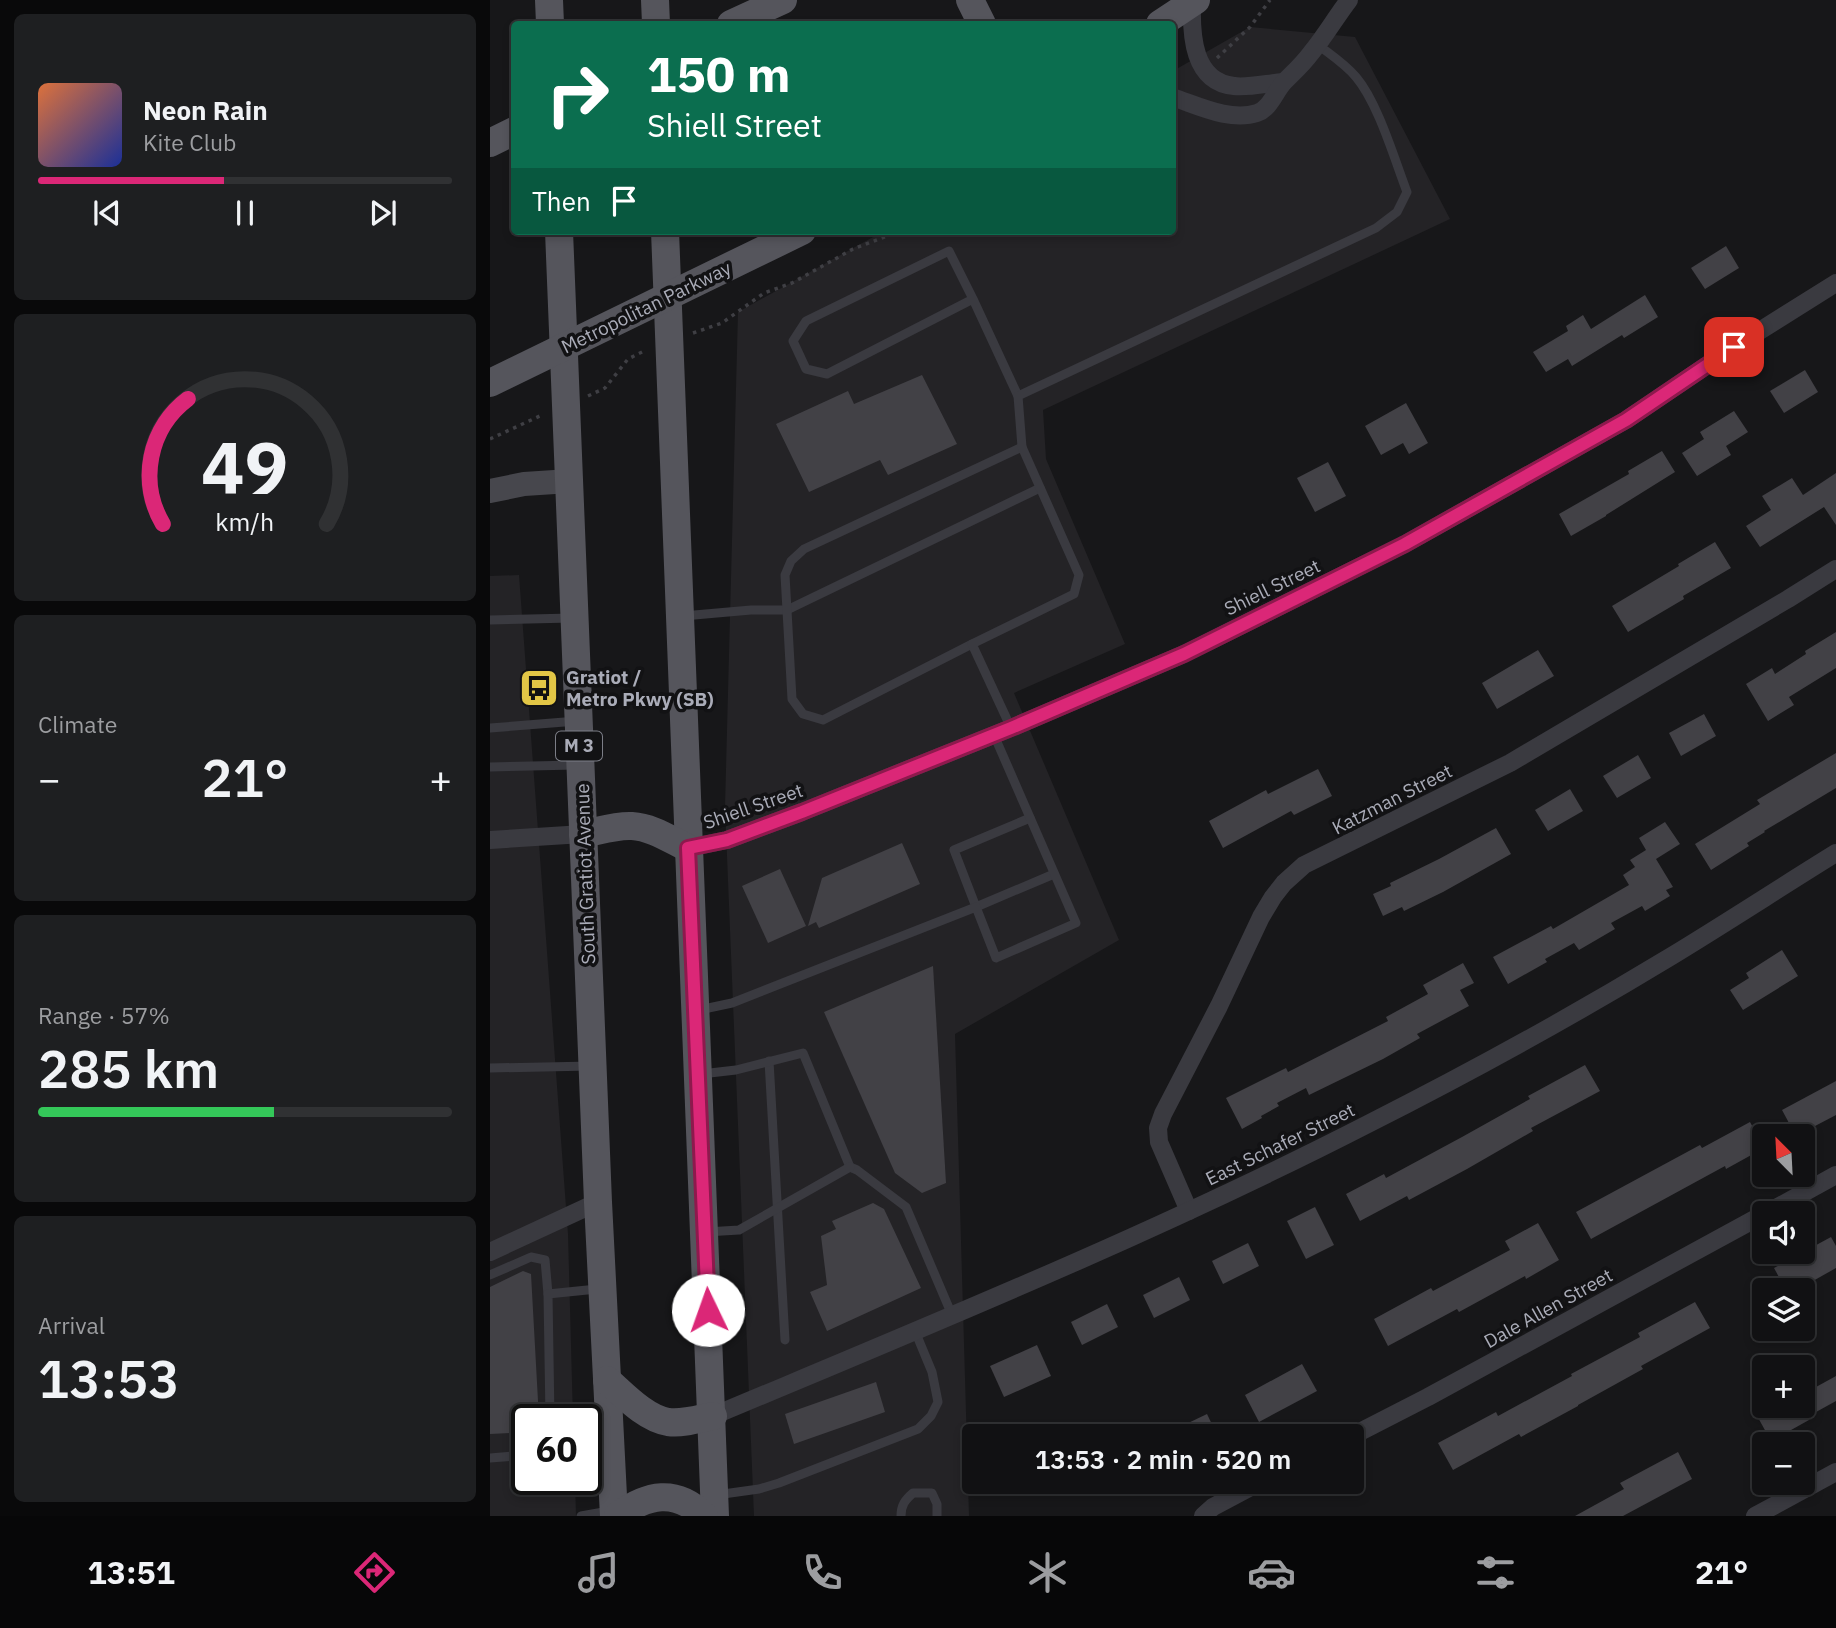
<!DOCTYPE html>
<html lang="en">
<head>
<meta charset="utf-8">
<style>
  :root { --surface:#111113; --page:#1e1f21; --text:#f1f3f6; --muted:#9c9da0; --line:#303133; --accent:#db2777 }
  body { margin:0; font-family:"IBM Plex Sans",sans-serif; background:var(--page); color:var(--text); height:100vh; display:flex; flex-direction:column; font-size:26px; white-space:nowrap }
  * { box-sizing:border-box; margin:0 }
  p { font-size:23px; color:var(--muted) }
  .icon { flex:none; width:38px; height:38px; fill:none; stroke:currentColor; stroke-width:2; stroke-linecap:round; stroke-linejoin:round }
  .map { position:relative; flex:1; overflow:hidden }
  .panel { display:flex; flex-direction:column; gap:14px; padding:14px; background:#09090a; width:490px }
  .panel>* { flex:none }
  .top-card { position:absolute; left:21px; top:21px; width:665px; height:214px; border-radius:7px; box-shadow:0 4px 10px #0003,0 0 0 2px var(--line); background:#0b6e4f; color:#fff; overflow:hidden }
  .needle { width:46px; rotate:336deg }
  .fabs { position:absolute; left:1262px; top:1124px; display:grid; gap:14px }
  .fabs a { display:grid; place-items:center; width:63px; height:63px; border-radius:7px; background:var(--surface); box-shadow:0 4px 10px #0003,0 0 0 2px var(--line); font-size:35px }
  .speed { position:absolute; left:21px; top:1404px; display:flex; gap:14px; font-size:35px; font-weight:700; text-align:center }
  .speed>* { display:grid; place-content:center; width:91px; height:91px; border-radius:50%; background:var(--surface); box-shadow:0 4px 10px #0003,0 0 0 2px var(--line); line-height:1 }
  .speed .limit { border:4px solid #111; border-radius:10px; background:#fff; color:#111 }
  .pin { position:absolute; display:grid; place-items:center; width:60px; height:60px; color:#fff; margin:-30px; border-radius:14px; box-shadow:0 4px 10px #0006 }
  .me { position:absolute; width:77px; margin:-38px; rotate:357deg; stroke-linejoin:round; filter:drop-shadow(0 0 5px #0008) }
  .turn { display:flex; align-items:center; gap:24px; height:147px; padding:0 21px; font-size:32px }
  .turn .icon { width:91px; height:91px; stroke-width:2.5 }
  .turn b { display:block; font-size:49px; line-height:60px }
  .then { display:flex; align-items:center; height:66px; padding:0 21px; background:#0003; gap:14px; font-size:26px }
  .big { font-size:52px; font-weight:600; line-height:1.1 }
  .panel .widget { flex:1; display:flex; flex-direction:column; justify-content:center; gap:10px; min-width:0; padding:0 24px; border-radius:10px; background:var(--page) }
  .panel .dial { align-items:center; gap:0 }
  .dial svg { height:182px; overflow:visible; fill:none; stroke:var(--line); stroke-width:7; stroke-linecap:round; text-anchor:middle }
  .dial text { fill:var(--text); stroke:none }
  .song { display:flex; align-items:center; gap:21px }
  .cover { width:84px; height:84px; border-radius:10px; background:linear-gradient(135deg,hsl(20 70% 55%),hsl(230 70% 35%)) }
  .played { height:7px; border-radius:4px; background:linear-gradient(90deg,var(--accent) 45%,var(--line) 45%) }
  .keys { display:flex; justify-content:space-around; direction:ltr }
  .heat { display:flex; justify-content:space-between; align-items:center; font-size:38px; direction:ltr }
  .charge { height:10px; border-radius:5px; background:linear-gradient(90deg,#34c759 57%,var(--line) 0) }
  .trip { position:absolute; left:472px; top:1424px; width:402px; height:70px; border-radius:7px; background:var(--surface); box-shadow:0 4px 10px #0003,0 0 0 2px var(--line); font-weight:600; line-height:70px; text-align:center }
  .tab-bar { display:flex; height:112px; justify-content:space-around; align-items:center; background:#070708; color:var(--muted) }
  .tab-bar .icon { width:49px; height:49px }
  .tab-bar .selected { color:var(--accent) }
  .tab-bar b { font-size:32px; color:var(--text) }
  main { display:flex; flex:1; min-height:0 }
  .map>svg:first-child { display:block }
</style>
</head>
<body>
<main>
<section class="panel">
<div class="widget">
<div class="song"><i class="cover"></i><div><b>Neon Rain</b><p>Kite Club</p></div></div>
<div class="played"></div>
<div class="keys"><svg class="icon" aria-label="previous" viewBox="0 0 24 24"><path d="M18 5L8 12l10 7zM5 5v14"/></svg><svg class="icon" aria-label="pause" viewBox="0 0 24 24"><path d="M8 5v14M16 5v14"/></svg><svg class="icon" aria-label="next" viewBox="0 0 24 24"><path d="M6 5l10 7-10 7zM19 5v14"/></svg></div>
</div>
<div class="widget dial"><svg viewBox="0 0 100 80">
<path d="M14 69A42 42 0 1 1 86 69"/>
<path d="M14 69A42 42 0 0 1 25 14" stroke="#db2777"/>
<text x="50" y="56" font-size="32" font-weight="700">49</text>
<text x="50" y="72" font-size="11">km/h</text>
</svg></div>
<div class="widget"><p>Climate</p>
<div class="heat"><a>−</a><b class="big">21°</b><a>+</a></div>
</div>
<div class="widget"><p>Range · 57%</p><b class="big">285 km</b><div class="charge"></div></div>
<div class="widget"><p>Arrival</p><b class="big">13:53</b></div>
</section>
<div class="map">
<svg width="1346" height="1516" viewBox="0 0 1346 1516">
  <rect width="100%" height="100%" fill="#171719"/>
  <!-- built -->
  <g fill="#242326">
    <path d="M 760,27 L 865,37 L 960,219 L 553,410 L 556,459 L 635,644 L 524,693 L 629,940 L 465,1034 L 479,1516 L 264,1516 L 235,807 L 248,312 L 394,231 L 682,231 L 683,71 Z"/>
    <path d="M 29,575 L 78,1234 L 83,1419 L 37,1419 L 37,1479 L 85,1479 L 86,1516 L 0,1516 L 0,576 Z"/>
  </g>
  <!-- building -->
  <g fill="#424146">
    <path d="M 1236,246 L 1249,268 L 1215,289 L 1201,268 Z"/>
    <path d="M 1155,295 L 1168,317 L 1134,338 L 1132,335 L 1082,366 L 1078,359 L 1056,372 L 1043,352 L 1078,331 L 1076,326 L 1093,315 L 1101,329 Z"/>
    <path d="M 1315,370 L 1328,392 L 1294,413 L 1280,391 Z"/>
    <path d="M 432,375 L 467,444 L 398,475 L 390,460 L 319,492 L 286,424 L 358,391 L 364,404 Z"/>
    <path d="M 916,403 L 938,443 L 919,454 L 913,443 L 891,455 L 875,426 Z"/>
    <path d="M 1244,411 L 1258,432 L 1236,446 L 1241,455 L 1207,476 L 1192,453 L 1214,439 L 1210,432 Z"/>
    <path d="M 1172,451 L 1185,472 L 1116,515 L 1116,516 L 1081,536 L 1069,514 L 1139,474 L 1138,471 Z"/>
    <path d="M 838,462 L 856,496 L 825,512 L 807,478 Z"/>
    <path d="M 1346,473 L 1346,525 L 1334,507 L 1270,547 L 1256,526 L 1281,510 L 1272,496 L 1302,478 L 1313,495 Z"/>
    <path d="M 1225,542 L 1241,568 L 1193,596 L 1194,599 L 1138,632 L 1122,606 L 1189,566 L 1188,564 Z"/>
    <path d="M 1346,632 L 1346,668 L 1299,697 L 1304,705 L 1278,721 L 1256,684 L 1282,668 L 1285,674 L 1316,654 L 1315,651 Z"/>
    <path d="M 1048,650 L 1064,676 L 1007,709 L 992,683 Z"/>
    <path d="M 1214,714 L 1226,736 L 1191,756 L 1179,733 Z"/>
    <path d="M 1346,753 L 1346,788 L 1274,831 L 1275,832 L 1257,843 L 1259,846 L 1221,870 L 1205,844 L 1270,804 L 1267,800 Z"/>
    <path d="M 1148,755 L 1161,778 L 1127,798 L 1113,776 Z"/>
    <path d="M 828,769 L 842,796 L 804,815 L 801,811 L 733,848 L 719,821 L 776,790 L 778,794 Z"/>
    <path d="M 1080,789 L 1093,811 L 1058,831 L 1045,810 Z"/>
    <path d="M 1175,822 L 1190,844 L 1166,859 L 1183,887 L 1176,890 L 1180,896 L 1155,911 L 1152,906 L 1121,923 L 1125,929 L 1089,950 L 1084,943 L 1055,959 L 1057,962 L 1018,984 L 1003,957 L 1061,926 L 1063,929 L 1139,885 L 1133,875 L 1145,867 L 1140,860 L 1156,850 L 1149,838 Z"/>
    <path d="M 1006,828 L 1021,854 L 953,892 L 914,911 L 912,907 L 893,916 L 883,894 L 901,886 L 900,883 L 949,859 Z"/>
    <path d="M 412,843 L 430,884 L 329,928 L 326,922 L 318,926 L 332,878 Z"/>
    <path d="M 290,869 L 316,926 L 278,943 L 252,886 Z"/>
    <path d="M 1292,950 L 1308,976 L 1253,1010 L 1240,990 L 1259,978 L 1256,973 Z"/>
    <path d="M 973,963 L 984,983 L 970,990 L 979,1006 L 927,1034 L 930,1038 L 893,1059 L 819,1095 L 816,1088 L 787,1103 L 789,1106 L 771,1116 L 772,1118 L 752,1129 L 736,1098 L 796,1068 L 798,1072 L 898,1021 L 896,1017 L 938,994 L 933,985 Z"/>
    <path d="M 443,966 L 456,1183 L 432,1193 L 405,1173 L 334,1012 Z"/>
    <path d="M 1095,1065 L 1110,1091 L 1041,1128 L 1043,1131 L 977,1169 L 919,1200 L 917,1196 L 870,1221 L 856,1194 L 894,1174 L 896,1178 L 972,1137 L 1040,1099 L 1038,1096 Z"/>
    <path d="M 1346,1081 L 1346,1115 L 1306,1136 L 1292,1110 Z"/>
    <path d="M 1260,1122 L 1274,1148 L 1236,1169 L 1235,1166 L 1101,1239 L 1086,1212 L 1210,1145 L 1212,1148 Z"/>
    <path d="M 383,1203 L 394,1209 L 431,1288 L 337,1331 L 320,1292 L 337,1285 L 331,1236 L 346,1229 L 342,1221 Z"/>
    <path d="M 825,1207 L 844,1245 L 816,1259 L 797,1221 Z"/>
    <path d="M 1048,1223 L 1069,1260 L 1036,1279 L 1035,1276 L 969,1312 L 967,1309 L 898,1346 L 884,1319 L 941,1288 L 943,1291 L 1020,1250 L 1015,1241 Z"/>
    <path d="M 1341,1237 L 1346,1246 L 1346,1268 L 1307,1290 L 1296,1290 L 1284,1268 Z"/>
    <path d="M 758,1243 L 769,1266 L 733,1284 L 722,1261 Z"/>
    <path d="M 33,1271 L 41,1274 L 49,1419 L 37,1419 L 37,1432 L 0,1434 L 0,1287 Z"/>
    <path d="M 689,1277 L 700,1300 L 664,1318 L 653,1295 Z"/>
    <path d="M 1205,1302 L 1220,1328 L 1151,1366 L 1153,1369 L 1088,1405 L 1088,1406 L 1031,1437 L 1029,1434 L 963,1470 L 948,1443 L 1006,1412 L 1008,1416 L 1082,1376 L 1081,1374 L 1150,1337 L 1148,1333 Z"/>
    <path d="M 617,1304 L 628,1327 L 592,1345 L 581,1322 Z"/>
    <path d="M 547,1345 L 561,1376 L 514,1397 L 500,1366 Z"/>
    <path d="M 812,1364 L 827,1391 L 769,1422 L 755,1395 Z"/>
    <path d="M 1346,1376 L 1346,1401 L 1317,1417 L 1319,1420 L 1281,1441 L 1266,1414 L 1283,1405 L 1312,1405 L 1312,1389 L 1324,1383 L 1326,1387 Z"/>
    <path d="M 386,1382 L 395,1412 L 304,1444 L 295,1414 Z"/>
    <path d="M 717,1414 L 728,1437 L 669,1437 Z"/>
    <path d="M 1188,1452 L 1202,1479 L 1133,1516 L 1085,1516 L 1134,1489 L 1130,1483 Z"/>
  </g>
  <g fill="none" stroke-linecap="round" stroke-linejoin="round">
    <!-- path -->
    <g stroke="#3f3f44" stroke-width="3.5" stroke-dasharray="3.5 5" stroke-linecap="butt">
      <path d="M 727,58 L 760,27 L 780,0"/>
      <path d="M 203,333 L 232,323 L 274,293 L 302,283 L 363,249 L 410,231"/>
      <path d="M 98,396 L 115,388 L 138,359 L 156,350"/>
      <path d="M 0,439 L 52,415"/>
    </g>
    <!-- lane -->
    <g stroke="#3a3a40" stroke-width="9">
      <path d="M 483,299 L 337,374 L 316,369 L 303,341 L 316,321 L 459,251 L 483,299 L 528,396"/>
      <path d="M 193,616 L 261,610 L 297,610 L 550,488"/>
      <path d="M 0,620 L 82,618"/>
      <path d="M 482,644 L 333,720 L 313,714 L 302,699 L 295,575 L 301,561 L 314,549 L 532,447"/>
      <path d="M 0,728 L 87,721"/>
      <path d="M 521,728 L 482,644 L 584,594 L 589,575 L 532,447 L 528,396 L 886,228 L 907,212 L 917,192 C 904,158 888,103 866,77 C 855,64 841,55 828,45"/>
      <path d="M 0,767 L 86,765"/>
      <path d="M 540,818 L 464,850 L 486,907 L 564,874"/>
      <path d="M 209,1010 L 242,1003 L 486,907 L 506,958 L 586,923 L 504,735"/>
      <path d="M 279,1061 L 295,1340"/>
      <path d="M 0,1068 L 101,1066"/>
      <path d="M 211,1074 L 246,1070 L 313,1053 L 360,1167 L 367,1170 L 416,1207 L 462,1315"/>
      <path d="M 216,1232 L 249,1230 L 360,1167"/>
      <path d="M 0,1275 L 41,1257 L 55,1260 L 58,1294"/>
      <path d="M 60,1419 L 58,1294 L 107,1289"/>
      <path d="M 96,1451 L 115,1449"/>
      <path d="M 0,1458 L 37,1455"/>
      <path d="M 226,1495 L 269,1489 L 289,1483 L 428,1429 L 441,1416 L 448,1402 L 442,1372 L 425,1331"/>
      <path d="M 91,1516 L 119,1511"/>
      <path d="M 411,1516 C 411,1505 415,1500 423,1493 L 442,1493 L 447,1504 L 447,1516"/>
    </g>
    <!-- street -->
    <g stroke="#3a3a40" stroke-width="18">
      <path d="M 702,3 C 701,35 703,82 744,86 C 757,88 779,83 793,82"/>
      <path d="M 682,97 C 707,105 740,122 767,113 C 781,108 785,91 795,81 C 804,72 813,64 821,53 C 835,36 846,17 859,0"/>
      <path d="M 0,840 L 93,834"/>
      <path d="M 198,848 L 237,840 L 312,812 L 521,728 L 694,654 L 915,544 L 1136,420 L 1244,347 L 1346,283"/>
      <path d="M 699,1211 L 669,1142 L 668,1128 L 673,1114 L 729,1006 L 771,917 L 783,897 L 794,883 L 814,865 L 1020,763 L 1298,599 L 1346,569"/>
      <path d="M 1277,1213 L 1346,1175"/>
      <path d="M 0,1252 L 108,1202"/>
      <path d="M 223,1416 C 442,1324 663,1234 876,1125 C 979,1073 1081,1017 1180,957 C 1236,923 1291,887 1346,853"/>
      <path d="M 860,1437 L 938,1397 L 1274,1214"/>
      <path d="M 713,1516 L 723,1507 L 770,1482"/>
      <path d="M 1265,1516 L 1346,1472"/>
    </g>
    <!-- secondary -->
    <path stroke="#47474d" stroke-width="24" d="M 0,491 L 34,484 L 80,481"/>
    <!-- primary -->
    <g stroke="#55555c" stroke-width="28">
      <path d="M 59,0 L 60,24"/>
      <path d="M 165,0 L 166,24"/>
      <path d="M 480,0 L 492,24"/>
      <path d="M 241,24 L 293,0"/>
      <path d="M 670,24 L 706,0"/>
      <path d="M 0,143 L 24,131"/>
      <path d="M 69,231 L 108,1202 L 124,1516"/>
      <path d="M 175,231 L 225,1516"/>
      <path d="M 0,383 L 312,231"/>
      <path d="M 93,834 C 109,831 126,825 142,826 C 162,827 181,840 198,848"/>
      <path d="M 117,1380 C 134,1395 155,1418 178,1422 C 193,1424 208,1419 223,1416"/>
      <path d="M 128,1516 C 157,1494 186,1488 214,1516"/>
    </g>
  </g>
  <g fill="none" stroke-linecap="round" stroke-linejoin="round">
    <!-- route casing -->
    <g stroke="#8e194d" stroke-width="18">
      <path id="route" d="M 218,1310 L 198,848 L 237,840 L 312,812 L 521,728 L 694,654 L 915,544 L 1136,420 L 1244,347"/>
    </g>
    <!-- route -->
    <use href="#route" stroke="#db2777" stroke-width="12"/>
  </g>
  <!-- icons -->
  <defs>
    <g id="bus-square" transform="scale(2.0125)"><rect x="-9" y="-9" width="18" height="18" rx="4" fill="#e2c646" stroke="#121214"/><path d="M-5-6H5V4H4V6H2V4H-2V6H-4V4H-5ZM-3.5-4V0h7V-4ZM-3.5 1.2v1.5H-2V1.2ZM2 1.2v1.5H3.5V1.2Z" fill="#111"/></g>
  </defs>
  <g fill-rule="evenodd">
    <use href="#bus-square" x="49" y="688"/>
  </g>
  <g text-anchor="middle" stroke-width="7" stroke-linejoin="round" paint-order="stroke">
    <!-- shield labels -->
    <rect fill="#121214" stroke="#7c7e87" stroke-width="2" x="66" y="731.5" width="46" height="29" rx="5"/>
    <g font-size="18" font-weight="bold" fill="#aaacb8">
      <text x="89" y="752">M 3</text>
    </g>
    <!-- street labels -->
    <g font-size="19" fill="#aaacb8" stroke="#121214">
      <text transform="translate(156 307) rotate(-26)" y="7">Metropolitan Parkway</text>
      <text transform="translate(782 587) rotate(-26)" y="7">Shiell Street</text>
      <text transform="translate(902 799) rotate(-27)" y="7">Katzman Street</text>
      <text transform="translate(263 806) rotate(-19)" y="7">Shiell Street</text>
      <text transform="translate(95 874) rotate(-92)" y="7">South Gratiot Avenue</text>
      <text transform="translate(790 1144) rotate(-26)" y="7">East Schafer Street</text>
      <text transform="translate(1058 1308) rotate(-29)" y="7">Dale Allen Street</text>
    </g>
    <!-- poi labels -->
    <g font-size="19" font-weight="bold" fill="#aaacb8" stroke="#121214" text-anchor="start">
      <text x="76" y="684">Gratiot /<tspan x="76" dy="22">Metro Pkwy (SB)</tspan></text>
    </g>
  </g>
</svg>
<div class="fabs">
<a><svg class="needle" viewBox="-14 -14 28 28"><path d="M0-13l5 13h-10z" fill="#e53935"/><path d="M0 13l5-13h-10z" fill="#9c9da0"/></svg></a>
<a><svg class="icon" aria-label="sound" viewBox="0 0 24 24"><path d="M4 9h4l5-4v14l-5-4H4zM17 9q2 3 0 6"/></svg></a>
<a><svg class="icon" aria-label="layers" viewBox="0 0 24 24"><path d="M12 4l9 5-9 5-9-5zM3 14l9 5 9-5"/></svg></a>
<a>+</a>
<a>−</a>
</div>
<div class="speed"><div class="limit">60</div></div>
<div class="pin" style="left:1244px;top:347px;background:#d93025"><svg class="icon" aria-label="arrive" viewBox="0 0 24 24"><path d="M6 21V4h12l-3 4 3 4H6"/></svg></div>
<svg class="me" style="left:218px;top:1310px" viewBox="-20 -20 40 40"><circle r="19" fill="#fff"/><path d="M0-13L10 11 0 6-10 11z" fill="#db2777"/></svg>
<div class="trip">13:53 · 2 min · 520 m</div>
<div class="top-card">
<div class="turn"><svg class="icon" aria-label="right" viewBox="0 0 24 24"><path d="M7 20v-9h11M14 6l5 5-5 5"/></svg><div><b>150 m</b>Shiell Street</div></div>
<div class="then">Then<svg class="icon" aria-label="arrive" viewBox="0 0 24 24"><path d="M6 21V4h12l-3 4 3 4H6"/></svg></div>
</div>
</div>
</main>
<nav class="tab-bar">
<b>13:51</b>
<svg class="icon selected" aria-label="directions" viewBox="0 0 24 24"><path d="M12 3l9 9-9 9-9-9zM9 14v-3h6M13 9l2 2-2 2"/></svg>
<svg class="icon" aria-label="music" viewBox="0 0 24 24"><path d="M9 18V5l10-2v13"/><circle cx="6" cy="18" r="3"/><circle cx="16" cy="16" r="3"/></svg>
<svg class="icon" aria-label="phone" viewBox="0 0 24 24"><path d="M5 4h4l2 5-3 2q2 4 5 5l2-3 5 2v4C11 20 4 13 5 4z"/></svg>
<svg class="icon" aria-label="climate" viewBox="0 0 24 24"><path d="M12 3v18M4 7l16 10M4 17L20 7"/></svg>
<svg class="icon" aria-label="car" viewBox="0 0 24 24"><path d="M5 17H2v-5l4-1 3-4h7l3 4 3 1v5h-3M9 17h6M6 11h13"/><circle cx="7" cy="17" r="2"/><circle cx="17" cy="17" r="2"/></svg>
<svg class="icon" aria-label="filters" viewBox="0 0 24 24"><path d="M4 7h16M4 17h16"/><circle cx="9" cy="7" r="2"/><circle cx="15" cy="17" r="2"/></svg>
<b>21°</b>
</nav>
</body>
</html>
